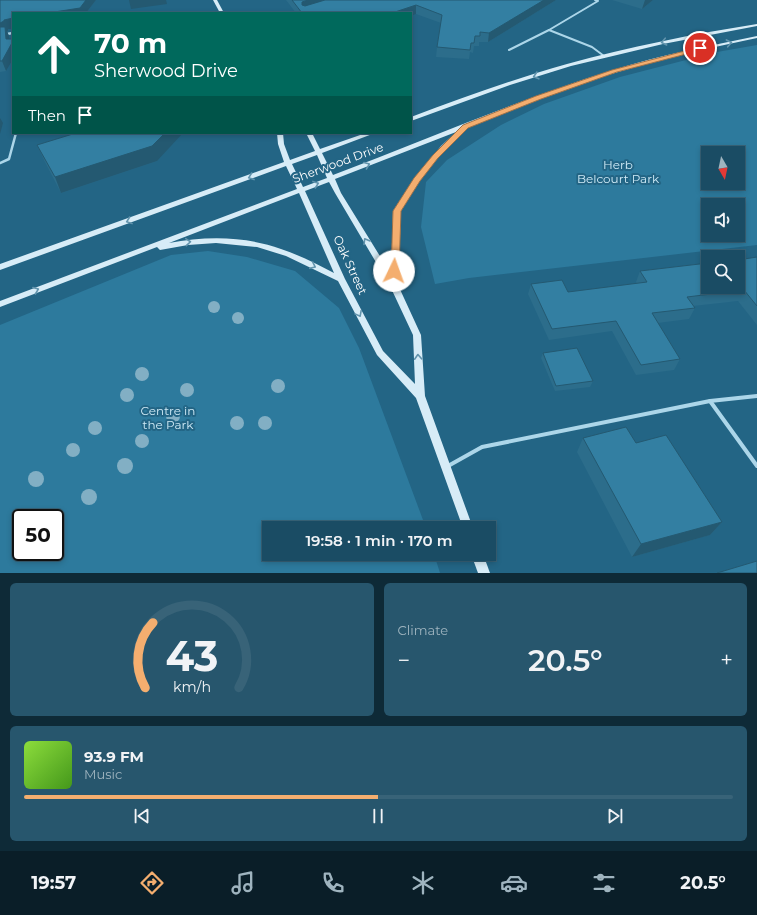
<!DOCTYPE html>
<html lang="en">
<head>
<meta charset="utf-8">
<style>
  :root { --surface:#1a4c64; --page:#27566d; --text:#f1f3f6; --muted:#9fb4bf; --line:#386378; --accent:#f4ae6f }
  body { margin:0; font-family:Montserrat,sans-serif; background:var(--page); color:var(--text); height:100vh; display:flex; flex-direction:column; font-size:15px; white-space:nowrap }
  * { box-sizing:border-box; margin:0 }
  p { font-size:13px; color:var(--muted) }
  .icon { flex:none; width:22px; height:22px; fill:none; stroke:currentColor; stroke-width:2; stroke-linecap:round; stroke-linejoin:round }
  .map { position:relative; height:573px; overflow:hidden }
  .drawer { display:flex; flex-direction:column; gap:10px; padding:10px; background:#0e2a37; flex:1 }
  .drawer>* { flex:none }
  .top-card { position:absolute; left:12px; top:12px; width:400px; height:122px; border-radius:0px; box-shadow:0 2px 6px #0003,0 0 0 1px var(--line); background:#00695c; color:#fff; overflow:hidden }
  .needle { width:26px; rotate:171deg }
  .tools { position:absolute; left:701px; top:146px; display:grid; gap:8px }
  .tools a { display:grid; place-items:center; width:44px; height:44px; border-radius:0px; background:var(--surface); box-shadow:0 2px 6px #0003,0 0 0 1px var(--line); font-size:20px }
  .speed { position:absolute; left:12px; top:509px; display:flex; gap:8px; font-size:20px; font-weight:700; text-align:center }
  .speed>* { display:grid; place-content:center; width:52px; height:52px; border-radius:50%; background:var(--surface); box-shadow:0 2px 6px #0003,0 0 0 1px var(--line); line-height:1 }
  .speed .limit { border:2px solid #111; border-radius:6px; background:#fff; color:#111 }
  .pin { position:absolute; display:grid; place-items:center; width:34px; height:34px; color:#fff; margin:-17px; border:2px solid #fff; border-radius:50%; box-shadow:0 1px 4px #0007 }
  .me { position:absolute; width:44px; margin:-22px; rotate:3deg; stroke-linejoin:round; filter:drop-shadow(0 0 3px #0008) }
  .turn { display:flex; align-items:center; gap:14px; height:84px; padding:0 16px; font-size:18px }
  .turn .icon { width:52px; height:52px; stroke-width:2.5 }
  .turn b { display:block; font-size:28px; line-height:34px }
  .then { display:flex; align-items:center; height:38px; padding:0 16px; background:#0003; gap:8px; font-size:15px }
  .big { font-size:30px; font-weight:600; line-height:1.1 }
  .drawer .tile { flex:1; display:flex; flex-direction:column; justify-content:center; gap:6px; min-width:0; padding:0 14px; border-radius:6px; background:var(--page) }
  .drawer .dial { align-items:center; gap:0 }
  .dial svg { height:104px; overflow:visible; fill:none; stroke:var(--line); stroke-width:7; stroke-linecap:round; text-anchor:middle }
  .dial text { fill:var(--text); stroke:none }
  .song { display:flex; align-items:center; gap:12px }
  .cover { width:48px; height:48px; border-radius:6px; background:linear-gradient(135deg,hsl(90 70% 55%),hsl(100 70% 35%)) }
  .played { height:4px; border-radius:2px; background:linear-gradient(90deg,var(--accent) 50%,var(--line) 50%) }
  .keys { display:flex; justify-content:space-around; direction:ltr }
  .heat { display:flex; justify-content:space-between; align-items:center; font-size:22px; direction:ltr }
  .drawer .tiles { flex:1; display:grid; gap:10px; grid-template-columns:1fr 1fr }
  .tile:last-child { grid-column:span 2 }
  .trip { position:absolute; left:262px; top:521px; width:234px; height:40px; border-radius:0px; background:var(--surface); box-shadow:0 2px 6px #0003,0 0 0 1px var(--line); font-weight:600; line-height:40px; text-align:center }
  .menu { display:flex; height:64px; justify-content:space-around; align-items:center; background:#0a1e28; color:var(--muted) }
  .menu .icon { width:28px; height:28px }
  .menu .on { color:var(--accent) }
  .menu b { font-size:18px; color:var(--text) }
  .map>svg:first-child { display:block }
</style>
</head>
<body>
<div class="map">
<svg width="757" height="573" viewBox="0 0 757 573">
  <rect width="100%" height="100%" fill="#236585"/>
  <!-- green -->
  <g fill="#2d7a9d" fill-rule="evenodd">
    <path d="M 757,45 L 757,245 L 469,278 L 435,284 L 421,227 L 426,182 L 447,160 L 501,125 L 544,104 L 620,77 L 717,52 ZM 708,153 L 738,153 L 738,183 L 708,183 ZM 708,205 L 738,205 L 738,235 L 708,235 Z"/>
    <path d="M 208,251 L 247,257 L 295,271 L 339,308 L 359,348 L 426,528 L 269,528 L 269,554 L 434,554 L 440,573 L 0,573 L 0,325 L 171,255 ZM 21,518 L 55,518 L 55,552 L 21,552 Z"/>
  </g>
  <g fill="none" stroke-linecap="round" stroke-linejoin="round">
    <!-- lane-far2 -->
    <g stroke="#acd6e9" stroke-width="2">
      <path d="M 595,0 L 598,1 L 549,30 L 592,47 L 604,56"/>
      <path d="M 509,50 L 549,30"/>
    </g>
    <!-- lane-far1 -->
    <path stroke="#acd6e9" stroke-width="2.5" d="M 0,163 L 9,159 L 16,133"/>
    <!-- lane -->
    <g stroke="#acd6e9" stroke-width="4">
      <path d="M 710,401 L 757,466"/>
      <path d="M 448,466 L 482,447 L 710,401 L 757,396"/>
    </g>
    <!-- street -->
    <path stroke="#acd6e9" stroke-width="2.5" d="M 0,35 L 13,33"/>
    <!-- secondary -->
    <g fill="#d7ecf7" fill-rule="evenodd">
      <path d="M 213,0 L 217,0 L 224,13 L 220,13 Z"/>
      <path d="M 757,24 L 757,26 L 663,44 L 571,66 L 510,85 L 411,121 L 411,117 C 462,98 514,79 567,64 C 629,47 693,34 757,24 Z"/>
      <path d="M 757,36 L 757,38 C 710,48 664,58 618,72 C 566,87 515,109 464,129 L 464,131 L 445,148 L 419,181 L 401,211 L 398,285 L 421,335 L 425,396 L 473,528 L 463,528 L 416,398 L 377,355 L 338,281 L 286,256 L 257,247 L 216,243 L 188,245 L 160,250 L 157,247 L 0,307 L 0,301 L 297,189 L 286,166 L 0,270 L 0,264 L 284,162 L 278,144 L 277,133 L 283,133 L 284,144 L 290,160 L 315,151 L 306,133 L 312,133 L 320,149 L 366,133 L 375,133 L 322,153 L 333,175 C 426,140 518,100 613,70 C 660,55 709,46 757,36 ZM 456,132 L 441,146 L 414,179 L 393,211 L 391,274 L 341,193 L 335,179 ZM 317,155 L 327,178 L 303,187 L 292,164 ZM 329,182 L 335,193 L 390,286 L 413,335 L 415,384 L 383,351 L 345,279 L 305,191 ZM 299,193 L 334,273 C 317,264 299,255 281,249 C 245,236 206,236 169,243 Z"/>
      <path d="M 471,554 L 483,554 L 490,573 L 478,573 Z"/>
    </g>
  </g>
  <!-- trees -->
  <g fill="#82afc4">
    <circle cx="214" cy="307" r="6"/>
    <circle cx="238" cy="318" r="6"/>
    <circle cx="142" cy="374" r="7"/>
    <circle cx="278" cy="386" r="7"/>
    <circle cx="187" cy="390" r="7"/>
    <circle cx="127" cy="395" r="7"/>
    <circle cx="173" cy="416" r="7"/>
    <circle cx="237" cy="423" r="7"/>
    <circle cx="265" cy="423" r="7"/>
    <circle cx="95" cy="428" r="7"/>
    <circle cx="142" cy="441" r="7"/>
    <circle cx="73" cy="450" r="7"/>
    <circle cx="125" cy="466" r="8"/>
    <circle cx="36" cy="479" r="8"/>
    <circle cx="89" cy="497" r="8"/>
  </g>
  <!-- wall -->
  <g fill="#2c6d8b">
    <path d="M 0,0 L 96,0 L 86,13 L 13,13 L 13,29 L 8,29 L 8,31 L 7,31 L 9,36 L 6,71 L 0,72 Z"/>
    <path d="M 286,0 L 556,0 L 488,42 L 479,42 L 479,46 L 474,46 L 473,53 L 470,52 L 469,59 L 436,57 L 437,47 L 441,23 L 416,14 L 411,16 L 411,13 L 296,13 Z"/>
    <path d="M 612,0 L 653,0 L 642,9 Z"/>
    <path d="M 37,145 L 157,161 L 61,193 L 44,160 Z"/>
    <path d="M 757,257 L 757,325 L 738,301 L 693,306 L 695,308 L 689,319 L 658,323 L 680,359 L 674,370 L 636,375 L 612,331 L 549,340 L 528,294 L 531,284 L 568,292 L 637,284 L 636,282 L 640,271 Z"/>
    <path d="M 543,353 L 593,381 L 590,387 L 555,391 L 541,358 Z"/>
    <path d="M 583,438 L 636,443 L 722,522 L 710,535 L 632,557 L 577,452 Z"/>
  </g>
  <!-- shaded-wall -->
  <g fill="#245971">
    <path d="M 86,0 L 96,0 L 86,13 L 48,13 Z"/>
    <path d="M 129,0 L 166,0 L 167,4 L 131,9 Z"/>
    <path d="M 308,0 L 336,0 L 303,11 L 302,5 L 302,2 Z"/>
    <path d="M 544,0 L 556,0 L 488,42 L 489,33 Z"/>
    <path d="M 645,0 L 653,0 L 642,9 Z"/>
    <path d="M 416,5 L 416,14 L 411,16 L 411,13 L 392,13 Z"/>
    <path d="M 13,18 L 13,29 L 8,29 L 8,31 L 7,31 L 9,36 L 10,47 L 13,41 L 13,59 L 6,71 L 2,61 L 0,34 L 0,23 L 4,20 Z"/>
    <path d="M 0,118 L 3,123 L 0,134 Z"/>
    <path d="M 165,133 L 183,133 L 157,161 L 61,193 L 55,177 Z"/>
    <path d="M 722,522 L 710,535 L 632,557 L 641,544 Z"/>
  </g>
  <!-- building -->
  <g fill="#337fa2" stroke="#245971">
    <path d="M 0,0 L 86,0 L 80,8 L 48,13 L 13,13 L 13,18 L 4,20 L 4,21 L 0,23 Z"/>
    <path d="M 292,0 L 308,0 L 302,2 L 302,5 L 305,6 L 325,0 L 544,0 L 489,33 L 480,32 L 480,36 L 475,36 L 474,43 L 471,43 L 470,50 L 437,47 L 442,15 L 416,5 L 392,13 L 302,13 Z"/>
    <path d="M 0,27 L 5,27 L 6,39 L 13,39 L 13,41 L 2,61 L 0,61 Z"/>
    <path d="M 76,133 L 165,133 L 152,146 L 55,177 L 37,145 Z"/>
    <path d="M 757,257 L 757,306 L 744,290 L 687,297 L 695,308 L 652,313 L 680,359 L 641,365 L 616,321 L 552,329 L 531,284 L 562,280 L 568,292 L 647,282 L 640,271 L 708,263 L 708,287 L 738,287 L 738,260 Z"/>
    <path d="M 577,348 L 593,381 L 556,386 L 543,353 Z"/>
    <path d="M 626,427 L 636,443 L 666,435 L 722,522 L 641,544 L 583,438 Z"/>
    <path d="M 757,561 L 757,573 L 717,573 Z"/>
  </g>
  <!-- one-way arrows -->
  <defs><path id="oneway-chevron" d="M-2-3.5L2.5 0L-2 3.5" fill="none" stroke-width="1.6" stroke-linecap="round" stroke-linejoin="round"/></defs>
  <g stroke="#6294ad">
    <use href="#oneway-chevron" transform="translate(664 42) rotate(168)"/>
    <use href="#oneway-chevron" transform="translate(729 43) rotate(-11)"/>
    <use href="#oneway-chevron" transform="translate(536 76) rotate(164)"/>
    <use href="#oneway-chevron" transform="translate(367 165) rotate(-21)"/>
    <use href="#oneway-chevron" transform="translate(251 177) rotate(160)"/>
    <use href="#oneway-chevron" transform="translate(316 184) rotate(-20)"/>
    <use href="#oneway-chevron" transform="translate(129 221) rotate(160)"/>
    <use href="#oneway-chevron" transform="translate(366 241) rotate(-121)"/>
    <use href="#oneway-chevron" transform="translate(188 242) rotate(-5)"/>
    <use href="#oneway-chevron" transform="translate(313 266) rotate(25)"/>
    <use href="#oneway-chevron" transform="translate(36 290) rotate(-21)"/>
    <use href="#oneway-chevron" transform="translate(359 314) rotate(62)"/>
    <use href="#oneway-chevron" transform="translate(418 357) rotate(-93)"/>
  </g>
  <!-- route -->
  <path fill="#f4ae6f" stroke="#9f7148" d="M 700,47 L 703,48 L 702,50 L 617,72 L 541,99 L 468,128 L 438,158 L 420,181 L 401,211 L 399,271 L 397,273 L 391,273 L 393,211 L 414,178 L 433,155 L 463,125 L 536,96 L 612,70 Z"/>
  <g text-anchor="middle" stroke-width="4" stroke-linejoin="round" paint-order="stroke">
    <!-- street labels -->
    <g font-size="12" fill="#fff" stroke="#236585">
      <text transform="translate(338 163) rotate(-20)" y="4">Sherwood Drive</text>
      <text transform="translate(350 265) rotate(65)" y="4">Oak Street</text>
    </g>
    <!-- park labels -->
    <g font-size="12" fill="#d0ebf7" stroke="#236585">
      <text x="618" y="169">Herb<tspan x="618" dy="14">Belcourt Park</tspan></text>
      <text x="168" y="415">Centre in<tspan x="168" dy="14">the Park</tspan></text>
    </g>
  </g>
</svg>
<div class="tools">
<a><svg class="needle" viewBox="-14 -14 28 28"><path d="M0-13l5 13h-10z" fill="#e53935"/><path d="M0 13l5-13h-10z" fill="#9fb4bf"/></svg></a>
<a><svg class="icon" aria-label="sound" viewBox="0 0 24 24"><path d="M4 9h4l5-4v14l-5-4H4zM17 9q2 3 0 6"/></svg></a>
<a><svg class="icon" aria-label="search" viewBox="0 0 24 24"><circle cx="10" cy="10" r="6"/><path d="M15 15l6 6"/></svg></a>
</div>
<div class="speed"><div class="limit">50</div></div>
<div class="pin" style="left:700px;top:48px;background:#d93025"><svg class="icon" aria-label="arrive" viewBox="0 0 24 24"><path d="M6 21V4h12l-3 4 3 4H6"/></svg></div>
<svg class="me" style="left:394px;top:271px" viewBox="-20 -20 40 40"><circle r="19" fill="#fff"/><path d="M0-13L10 11 0 6-10 11z" fill="#f4ae6f"/></svg>
<div class="trip">19:58 · 1 min · 170 m</div>
<div class="top-card">
<div class="turn"><svg class="icon" aria-label="ahead" viewBox="0 0 24 24"><path d="M12 20V5M6 11l6-6 6 6"/></svg><div><b>70 m</b>Sherwood Drive</div></div>
<div class="then">Then<svg class="icon" aria-label="arrive" viewBox="0 0 24 24"><path d="M6 21V4h12l-3 4 3 4H6"/></svg></div>
</div>
</div>
<section class="drawer">
<div class="tiles">
<div class="tile dial"><svg viewBox="0 0 100 80">
<path d="M14 69A42 42 0 1 1 86 69"/>
<path d="M14 69A42 42 0 0 1 20 19" stroke="#f4ae6f"/>
<text x="50" y="56" font-size="32" font-weight="700">43</text>
<text x="50" y="72" font-size="11">km/h</text>
</svg></div>
<div class="tile"><p>Climate</p>
<div class="heat"><a>−</a><b class="big">20.5°</b><a>+</a></div>
</div>
<div class="tile">
<div class="song"><i class="cover"></i><div><b>93.9 FM</b><p>Music</p></div></div>
<div class="played"></div>
<div class="keys"><svg class="icon" aria-label="previous" viewBox="0 0 24 24"><path d="M18 5L8 12l10 7zM5 5v14"/></svg><svg class="icon" aria-label="pause" viewBox="0 0 24 24"><path d="M8 5v14M16 5v14"/></svg><svg class="icon" aria-label="next" viewBox="0 0 24 24"><path d="M6 5l10 7-10 7zM19 5v14"/></svg></div>
</div>
</div>
</section>
<nav class="menu">
<b>19:57</b>
<svg class="icon on" aria-label="directions" viewBox="0 0 24 24"><path d="M12 3l9 9-9 9-9-9zM9 14v-3h6M13 9l2 2-2 2"/></svg>
<svg class="icon" aria-label="music" viewBox="0 0 24 24"><path d="M9 18V5l10-2v13"/><circle cx="6" cy="18" r="3"/><circle cx="16" cy="16" r="3"/></svg>
<svg class="icon" aria-label="phone" viewBox="0 0 24 24"><path d="M5 4h4l2 5-3 2q2 4 5 5l2-3 5 2v4C11 20 4 13 5 4z"/></svg>
<svg class="icon" aria-label="climate" viewBox="0 0 24 24"><path d="M12 3v18M4 7l16 10M4 17L20 7"/></svg>
<svg class="icon" aria-label="car" viewBox="0 0 24 24"><path d="M5 17H2v-5l4-1 3-4h7l3 4 3 1v5h-3M9 17h6M6 11h13"/><circle cx="7" cy="17" r="2"/><circle cx="17" cy="17" r="2"/></svg>
<svg class="icon" aria-label="filters" viewBox="0 0 24 24"><path d="M4 7h16M4 17h16"/><circle cx="9" cy="7" r="2"/><circle cx="15" cy="17" r="2"/></svg>
<b>20.5°</b>
</nav>
</body>
</html>
